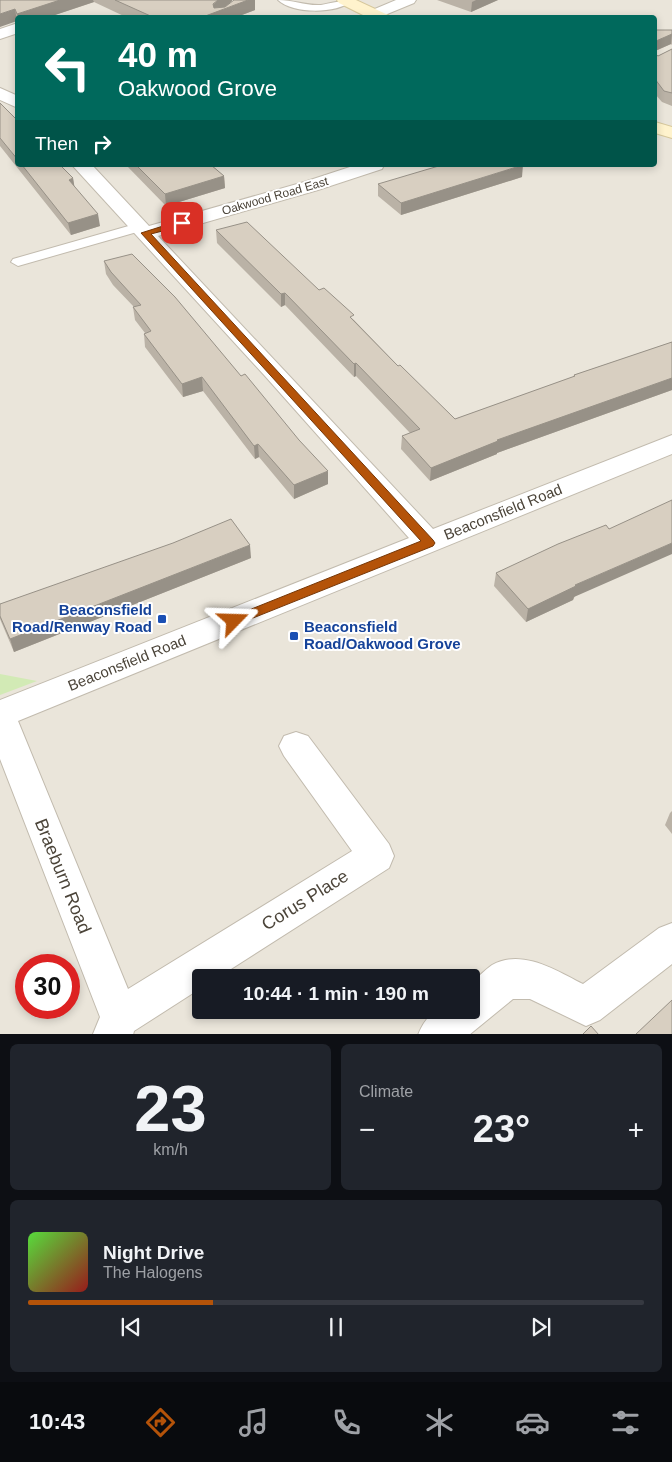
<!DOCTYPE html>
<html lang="en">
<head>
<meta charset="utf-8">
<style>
  :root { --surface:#171b24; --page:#20242c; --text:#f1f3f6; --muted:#9ea1a6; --line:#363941; --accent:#b45309 }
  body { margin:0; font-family:Helvetica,sans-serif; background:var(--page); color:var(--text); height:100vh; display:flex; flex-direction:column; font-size:19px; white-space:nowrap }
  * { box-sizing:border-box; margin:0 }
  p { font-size:16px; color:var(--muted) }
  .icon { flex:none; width:28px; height:28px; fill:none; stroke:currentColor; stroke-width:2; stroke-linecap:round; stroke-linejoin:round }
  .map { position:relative; height:1034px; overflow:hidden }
  .details { display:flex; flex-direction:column; gap:10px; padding:10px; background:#0d0f14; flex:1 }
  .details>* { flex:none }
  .banner { position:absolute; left:15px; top:15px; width:642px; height:152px; border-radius:5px; box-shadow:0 2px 8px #0003; background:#00695c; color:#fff; overflow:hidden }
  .speed { position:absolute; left:15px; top:954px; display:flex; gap:10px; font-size:25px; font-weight:700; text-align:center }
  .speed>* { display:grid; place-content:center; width:65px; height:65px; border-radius:50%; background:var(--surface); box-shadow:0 2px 8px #0003; line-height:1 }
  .speed .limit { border:8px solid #d22; background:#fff; color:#111 }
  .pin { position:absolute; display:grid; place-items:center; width:42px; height:42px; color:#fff; margin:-21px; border-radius:10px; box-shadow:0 2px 8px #0006 }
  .me { position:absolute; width:55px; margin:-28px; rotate:68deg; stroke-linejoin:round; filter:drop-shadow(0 0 4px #0008) }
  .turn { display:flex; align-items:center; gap:18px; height:105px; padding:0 20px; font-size:22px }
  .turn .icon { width:65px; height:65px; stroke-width:2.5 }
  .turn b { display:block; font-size:35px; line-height:42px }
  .then { display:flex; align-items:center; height:48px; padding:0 20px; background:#0003; gap:10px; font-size:19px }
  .big { font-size:38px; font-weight:700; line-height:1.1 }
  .details .tile { flex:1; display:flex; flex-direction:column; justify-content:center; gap:8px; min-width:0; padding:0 18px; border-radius:8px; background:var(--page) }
  .details .dial { align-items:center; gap:0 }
  .dial b { font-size:65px; line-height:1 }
  .song { display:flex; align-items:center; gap:15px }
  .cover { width:60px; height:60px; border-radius:8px; background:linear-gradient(135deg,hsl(110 70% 55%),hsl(0 70% 35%)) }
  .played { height:5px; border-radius:2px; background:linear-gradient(90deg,var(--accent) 30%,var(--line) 30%) }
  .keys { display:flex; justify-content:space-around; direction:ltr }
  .heat { display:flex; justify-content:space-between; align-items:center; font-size:28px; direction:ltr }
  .details .tiles { flex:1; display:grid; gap:10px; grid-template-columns:1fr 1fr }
  .tile:last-child { grid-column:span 2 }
  .trip { position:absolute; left:192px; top:969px; width:288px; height:50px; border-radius:5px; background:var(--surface); box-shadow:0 2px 8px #0003; font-weight:700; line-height:50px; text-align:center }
  .tabs { display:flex; height:80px; justify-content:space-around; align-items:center; background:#090b0e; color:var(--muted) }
  .tabs .icon { width:35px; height:35px }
  .tabs .current { color:var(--accent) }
  .tabs b { font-size:22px; color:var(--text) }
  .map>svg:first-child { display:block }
</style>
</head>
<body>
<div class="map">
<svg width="672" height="1035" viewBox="0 0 672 1035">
  <rect width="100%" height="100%" fill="#f6f3ec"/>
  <!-- residential -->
  <path fill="#eae5da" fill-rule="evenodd" d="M 0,0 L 672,0 L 672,1034 L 0,1035 ZM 18,18 L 655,18 L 655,165 L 18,165 ZM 26,965 L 69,965 L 69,1008 L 26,1008 ZM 201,978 L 471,978 L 471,1010 L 201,1010 Z"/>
  <!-- green -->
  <path fill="#d2eab5" d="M 0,674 L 37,681 L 0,695 Z"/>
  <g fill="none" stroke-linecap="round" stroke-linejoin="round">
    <!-- service casing -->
    <g stroke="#c2bbae" stroke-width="2">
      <g id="service">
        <path d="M 278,0 C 293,0 306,6 321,5 C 332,3 342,0 352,1 C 336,14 293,14 278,0 Z"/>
        <path d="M 139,223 L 144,224 L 146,227 L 144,230 L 18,266 L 11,262 L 13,259 Z"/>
      </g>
    </g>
    <!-- minor casing -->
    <g stroke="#c2bbae" stroke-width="2">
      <g id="minor">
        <path d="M 396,0 L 416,0 L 414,3 L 380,17 L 371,18 L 367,14 L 370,11 Z"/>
        <path d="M 18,23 L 18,33 L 0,39 L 0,29 Z"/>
        <path d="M 0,88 L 18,96 L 18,108 L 0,100 Z"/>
        <path d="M 72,165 L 92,165 L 149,226 L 304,182 L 356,165 L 384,165 L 382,169 L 318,190 L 158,236 L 433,529 L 672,435 L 672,454 L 18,721 L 128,989 L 352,851 L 284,756 L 279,746 L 284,736 L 296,732 L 308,736 L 389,844 L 394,856 L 389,868 L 217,978 L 201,978 L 201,988 L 134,1031 L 133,1035 L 93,1034 L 100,1017 L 0,759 L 0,700 L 409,538 L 265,376 Z"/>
        <path d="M 672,923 L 672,964 L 600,1020 L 586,1026 L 530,999 L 513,999 L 469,1035 L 418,1035 C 430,1005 444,1010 471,1010 L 471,983 C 478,977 485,970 492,965 C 522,948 557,971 583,984 L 659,928 Z"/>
      </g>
    </g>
    <!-- secondary casing -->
    <g stroke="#d6c79b" stroke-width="2">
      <g id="secondary">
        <path d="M 337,0 L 356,0 L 388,15 L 390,18 L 369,18 L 339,3 Z"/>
        <path d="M 655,122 L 672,127 L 672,138 L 655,133 Z"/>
      </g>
    </g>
    <!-- service -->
    <use href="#service" fill="#fff" fill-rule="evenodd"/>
    <!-- minor -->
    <use href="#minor" fill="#fff" fill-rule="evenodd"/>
    <!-- secondary -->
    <use href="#secondary" fill="#fff3cd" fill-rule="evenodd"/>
  </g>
  <!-- wall -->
  <g fill="#bab2a6">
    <path d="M 0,0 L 232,0 L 232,1 L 225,7 L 248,0 L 255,0 L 255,10 L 234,18 L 128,18 L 94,2 L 46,18 L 18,18 L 17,21 Z"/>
    <path d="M 437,0 L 498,0 L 471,12 Z"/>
    <path d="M 655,30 L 672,30 L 672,45 L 671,44 L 655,51 L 655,54 L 658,56 L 672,49 L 672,106 L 662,102 L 655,94 Z"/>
    <path d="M 0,103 L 18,121 L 18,165 L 60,165 L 73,178 L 74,186 L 100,226 L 71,235 L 0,146 Z"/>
    <path d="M 126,165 L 211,165 L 224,176 L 225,188 L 166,206 Z"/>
    <path d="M 522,177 L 401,215 L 378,196 L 378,184 Z"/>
    <path d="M 216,230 L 319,290 L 354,320 L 398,366 L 455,419 L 573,377 L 574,375 L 672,342 L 672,390 L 497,453 L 497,454 L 430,481 L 401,449 L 402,436 L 410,433 L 356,376 L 354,377 L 285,305 L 281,307 L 217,243 Z"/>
    <path d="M 104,261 L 328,484 L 294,499 L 259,457 L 255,459 L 203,391 L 183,397 L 145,347 L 144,334 L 145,333 L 135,320 L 133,307 L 134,307 L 113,285 L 106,274 Z"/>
    <path d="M 609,529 L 573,600 L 526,622 L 494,586 L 496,573 Z"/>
    <path d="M 251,558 L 14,652 L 0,619 L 0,604 Z"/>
    <path d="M 672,811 L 672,834 L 665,825 L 670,813 Z"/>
  </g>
  <!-- shaded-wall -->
  <g fill="#979187">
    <path d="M 60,0 L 93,0 L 94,2 L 46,18 L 18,18 L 17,14 Z"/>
    <path d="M 218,0 L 232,0 L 232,1 L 222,10 L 248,0 L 255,0 L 255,10 L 234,18 L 200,18 Z"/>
    <path d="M 476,0 L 498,0 L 471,12 L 472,2 Z"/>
    <path d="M 15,9 L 17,21 L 0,27 L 0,14 Z"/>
    <path d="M 672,34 L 671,44 L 655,51 L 656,41 Z"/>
    <path d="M 523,165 L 522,177 L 401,215 L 401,203 Z"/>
    <path d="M 224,176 L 225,188 L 166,206 L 165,194 Z"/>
    <path d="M 73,178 L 75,190 L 69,180 Z"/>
    <path d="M 98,214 L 100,226 L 71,235 L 68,223 Z"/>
    <path d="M 285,293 L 285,305 L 281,307 L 281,294 Z"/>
    <path d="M 356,363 L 356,376 L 354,377 L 354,364 Z"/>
    <path d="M 202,377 L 203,391 L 183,397 L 182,384 Z"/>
    <path d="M 672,378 L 672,390 L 497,453 L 497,454 L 430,481 L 431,468 L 497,440 Z"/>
    <path d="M 258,444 L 259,457 L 255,459 L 254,446 Z"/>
    <path d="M 328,471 L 328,484 L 294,499 L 294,485 Z"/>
    <path d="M 672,543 L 672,554 L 574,597 L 573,600 L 526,622 L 528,609 L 575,585 Z"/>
    <path d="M 250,545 L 251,558 L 14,652 L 10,639 Z"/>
  </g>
  <!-- building -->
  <g fill="#d8cfc1" stroke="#979187">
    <path d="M 0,0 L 60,0 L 17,14 L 15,9 L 0,14 Z"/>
    <path d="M 115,0 L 218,0 L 213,4 L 214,8 L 225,7 L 234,0 L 248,0 L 200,18 L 155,18 Z"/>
    <path d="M 655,30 L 672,30 L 672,34 L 656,41 L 655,54 L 658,56 L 672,49 L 672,93 L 664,91 L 655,79 Z"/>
    <path d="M 0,103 L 18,121 L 18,160 L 0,138 Z"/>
    <path d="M 22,165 L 60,165 L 73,178 L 69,180 L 98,214 L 68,223 Z"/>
    <path d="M 136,165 L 211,165 L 224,176 L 165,194 Z"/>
    <path d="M 442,165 L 523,165 L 401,203 L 378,184 Z"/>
    <path d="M 247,222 L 319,290 L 324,288 L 354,315 L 350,317 L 398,366 L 400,365 L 455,419 L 575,376 L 574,375 L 672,342 L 672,378 L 497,440 L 498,441 L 431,468 L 402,436 L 420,429 L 356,363 L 354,364 L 285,293 L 281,294 L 216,230 Z"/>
    <path d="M 132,254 L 175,297 L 241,376 L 245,374 L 299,440 L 328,471 L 294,485 L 258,444 L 254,446 L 202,377 L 182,384 L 144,334 L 151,331 L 133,307 L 141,305 L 111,272 L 104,261 Z"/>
    <path d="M 672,500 L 672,543 L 575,585 L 576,586 L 528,609 L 496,573 L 558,544 L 606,525 L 609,529 Z"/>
    <path d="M 231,519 L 250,545 L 10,639 L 0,616 L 0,604 L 173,543 Z"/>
    <path d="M 672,1000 L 672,1035 L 635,1035 Z"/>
    <path d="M 591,1026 L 599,1035 L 582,1035 Z"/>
  </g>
  <!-- route -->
  <path fill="#b45309" stroke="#753606" d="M 182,220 L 185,221 L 185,225 L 151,234 L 433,540 L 435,543 L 433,546 L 238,624 L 229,624 L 227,621 L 229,618 L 421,541 L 141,233 Z"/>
  <!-- markers -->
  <g fill="#1a4fb4" stroke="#fff" stroke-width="2">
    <rect x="157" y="614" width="10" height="10" rx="2.5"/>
    <rect x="289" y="631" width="10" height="10" rx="2.5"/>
  </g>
  <g text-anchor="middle" stroke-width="4" stroke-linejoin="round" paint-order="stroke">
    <!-- far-street labels -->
    <g font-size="12" fill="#4b4439" stroke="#fff">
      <text transform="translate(275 196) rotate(-16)" y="4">Oakwood Road East</text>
    </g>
    <!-- street labels -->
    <g font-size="15" fill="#4b4439" stroke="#fff">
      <text transform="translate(503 512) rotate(-22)" y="5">Beaconsfield Road</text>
      <text transform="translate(127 663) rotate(-22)" y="5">Beaconsfield Road</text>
    </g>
    <!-- transit labels -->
    <g font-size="15" font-weight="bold" fill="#164399" stroke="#fff" text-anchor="end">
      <text x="152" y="615">Beaconsfield<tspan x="152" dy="17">Road/Renway Road</tspan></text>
      <text x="304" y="632" text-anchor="start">Beaconsfield<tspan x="304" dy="17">Road/Oakwood Grove</tspan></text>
    </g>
    <!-- near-street labels -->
    <g font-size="18" fill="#4b4439" stroke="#fff">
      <text transform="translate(63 876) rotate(68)" y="6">Braeburn Road</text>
      <text transform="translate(305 900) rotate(-32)" y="6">Corus Place</text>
    </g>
  </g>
</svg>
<div class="speed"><div class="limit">30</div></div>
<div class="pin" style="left:182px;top:223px;background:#d93025"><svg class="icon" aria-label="arrive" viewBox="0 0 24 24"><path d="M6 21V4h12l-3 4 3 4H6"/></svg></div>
<svg class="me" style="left:234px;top:621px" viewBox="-20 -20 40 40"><path d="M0-17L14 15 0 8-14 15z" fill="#b45309" stroke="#fff" stroke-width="4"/></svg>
<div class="trip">10:44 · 1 min · 190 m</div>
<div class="banner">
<div class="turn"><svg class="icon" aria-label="left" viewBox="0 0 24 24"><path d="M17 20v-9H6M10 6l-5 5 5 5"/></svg><div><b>40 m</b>Oakwood Grove</div></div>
<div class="then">Then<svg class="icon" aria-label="right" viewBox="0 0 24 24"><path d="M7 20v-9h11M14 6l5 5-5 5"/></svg></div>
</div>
</div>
<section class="details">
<div class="tiles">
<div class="tile dial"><b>23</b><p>km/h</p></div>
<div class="tile"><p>Climate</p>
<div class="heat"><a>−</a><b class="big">23°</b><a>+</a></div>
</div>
<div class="tile">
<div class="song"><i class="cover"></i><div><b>Night Drive</b><p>The Halogens</p></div></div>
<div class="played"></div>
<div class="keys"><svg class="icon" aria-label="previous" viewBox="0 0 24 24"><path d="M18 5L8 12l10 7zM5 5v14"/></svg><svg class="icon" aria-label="pause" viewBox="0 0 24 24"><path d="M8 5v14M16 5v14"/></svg><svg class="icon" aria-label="next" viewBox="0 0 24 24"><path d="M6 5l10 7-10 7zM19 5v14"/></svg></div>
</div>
</div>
</section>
<nav class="tabs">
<b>10:43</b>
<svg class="icon current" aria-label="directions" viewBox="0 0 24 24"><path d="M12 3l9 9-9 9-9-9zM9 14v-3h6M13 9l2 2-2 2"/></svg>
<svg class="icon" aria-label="music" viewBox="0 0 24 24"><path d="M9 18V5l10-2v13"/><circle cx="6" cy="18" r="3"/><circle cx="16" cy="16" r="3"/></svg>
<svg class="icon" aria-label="phone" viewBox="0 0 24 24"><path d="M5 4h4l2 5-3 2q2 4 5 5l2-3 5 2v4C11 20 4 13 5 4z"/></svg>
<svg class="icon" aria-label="climate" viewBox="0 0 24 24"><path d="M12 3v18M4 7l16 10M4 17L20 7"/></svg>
<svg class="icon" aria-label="car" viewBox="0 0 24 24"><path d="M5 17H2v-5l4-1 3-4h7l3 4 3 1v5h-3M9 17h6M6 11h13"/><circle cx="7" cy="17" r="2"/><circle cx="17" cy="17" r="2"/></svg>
<svg class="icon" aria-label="filters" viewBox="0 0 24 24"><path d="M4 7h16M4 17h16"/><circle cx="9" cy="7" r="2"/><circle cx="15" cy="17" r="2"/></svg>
</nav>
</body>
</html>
